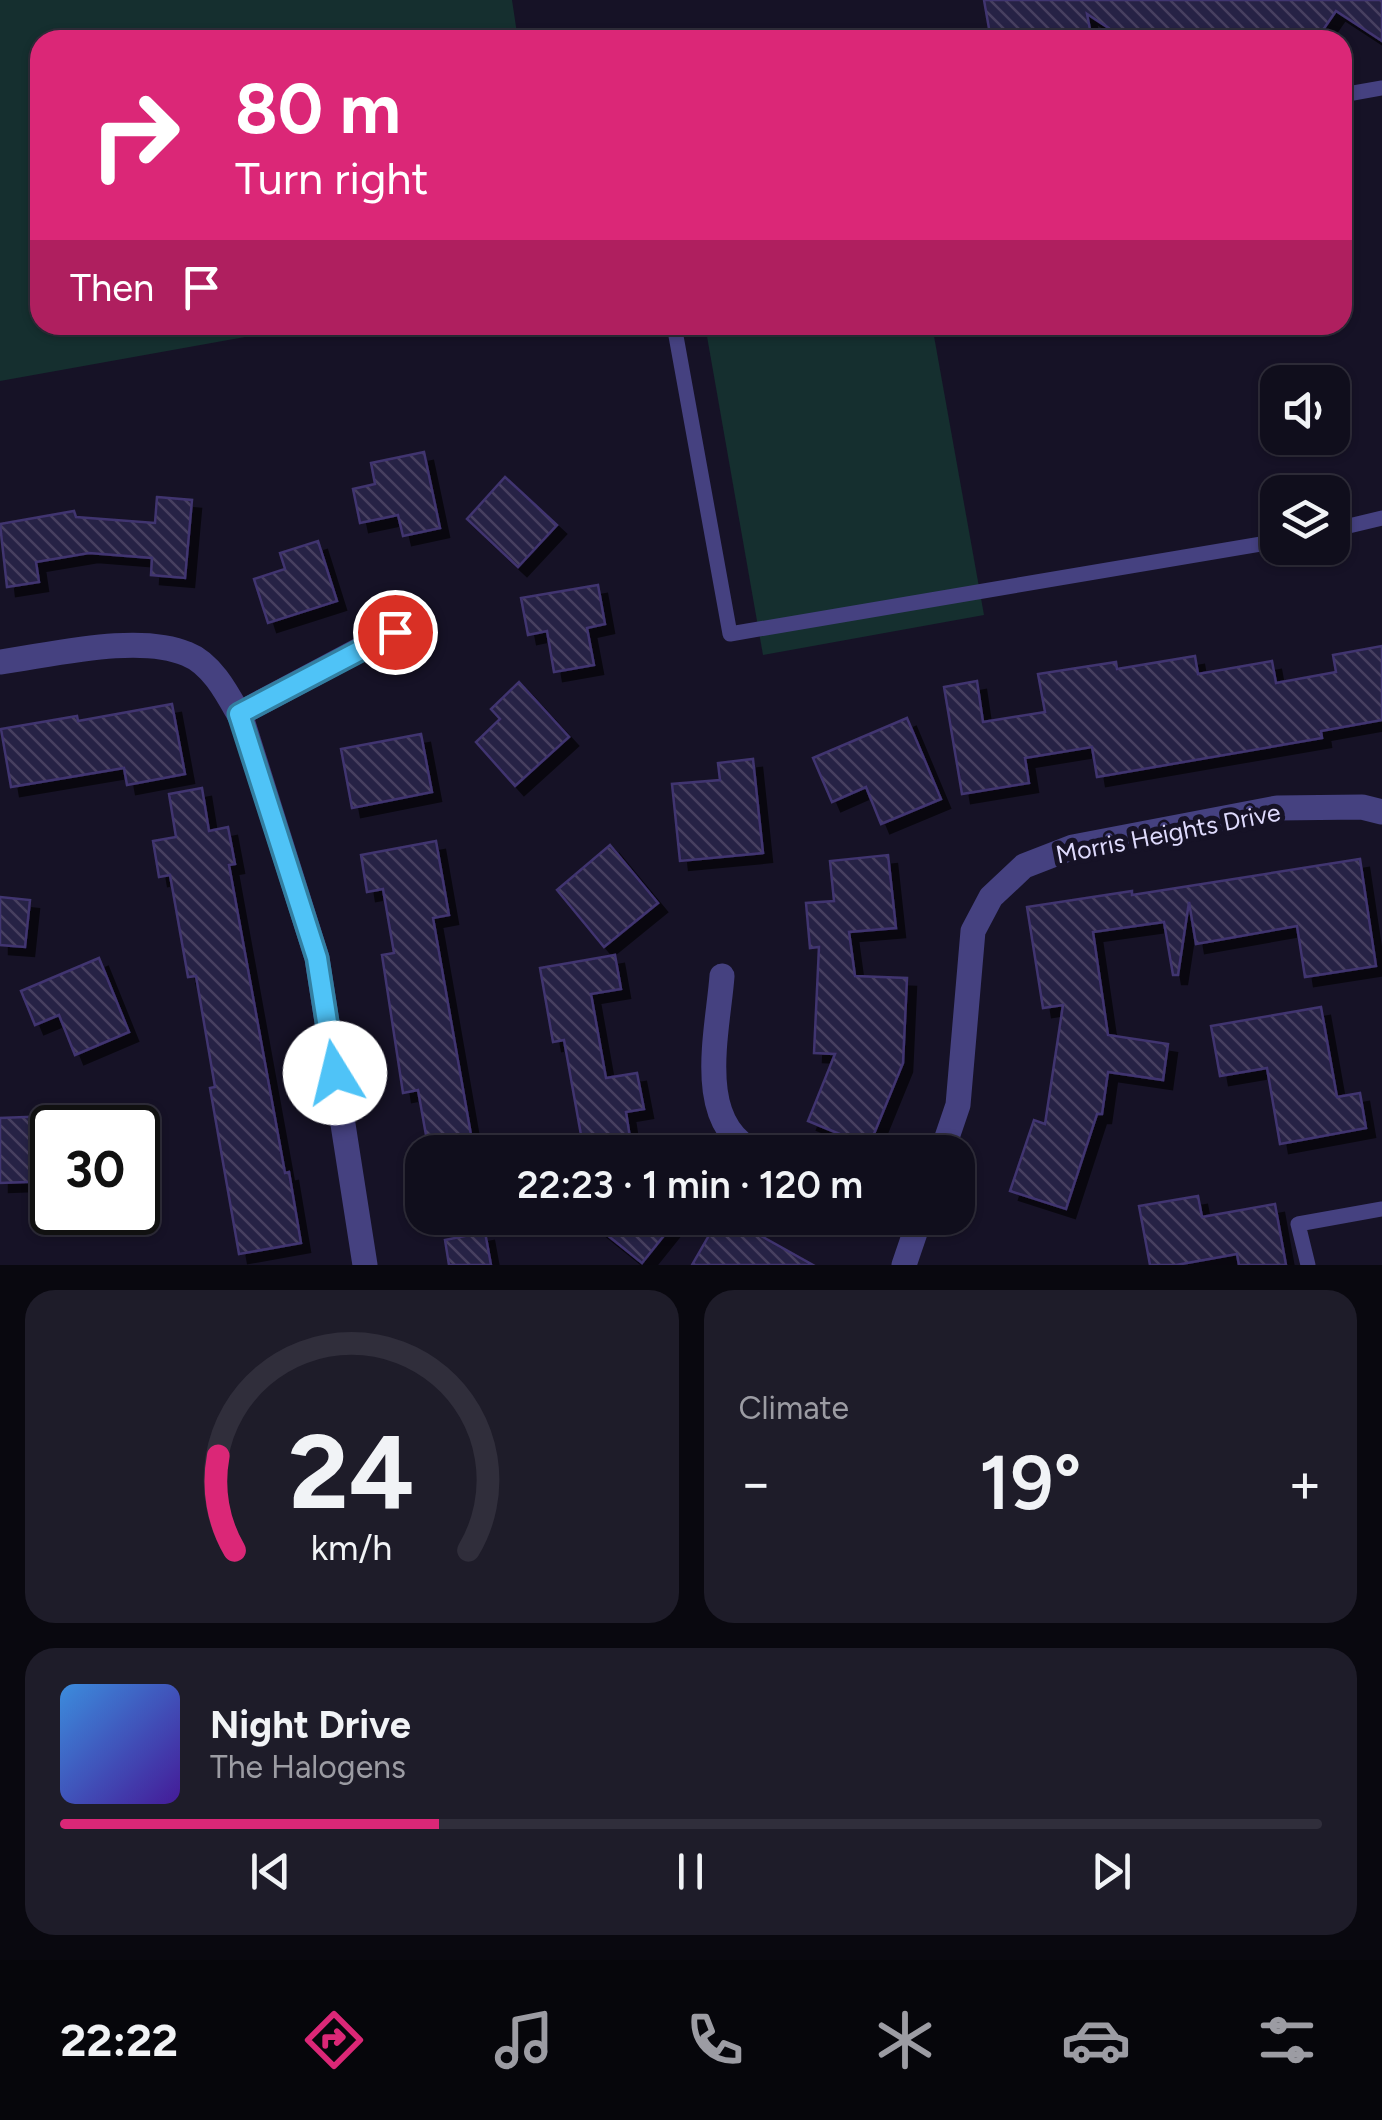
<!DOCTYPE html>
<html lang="en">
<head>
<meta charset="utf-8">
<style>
  :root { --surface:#100e1c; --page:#1e1c29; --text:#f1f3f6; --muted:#9c9ca3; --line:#302e3b; --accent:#db2777 }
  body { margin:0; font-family:Figtree,sans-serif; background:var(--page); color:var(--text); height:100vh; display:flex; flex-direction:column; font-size:38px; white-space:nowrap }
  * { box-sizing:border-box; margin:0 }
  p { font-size:32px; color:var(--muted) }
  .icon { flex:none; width:55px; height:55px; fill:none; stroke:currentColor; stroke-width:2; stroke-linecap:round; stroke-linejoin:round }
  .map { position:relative; height:1265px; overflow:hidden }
  .details { display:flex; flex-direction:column; gap:25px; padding:25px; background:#09080f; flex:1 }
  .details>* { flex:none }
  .top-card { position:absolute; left:30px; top:30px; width:1322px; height:305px; border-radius:30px; box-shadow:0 2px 8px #0004,0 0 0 2px var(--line); background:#db2777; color:#fff; overflow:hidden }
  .tools { position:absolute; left:1260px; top:365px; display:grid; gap:20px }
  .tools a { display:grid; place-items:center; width:90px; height:90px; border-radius:20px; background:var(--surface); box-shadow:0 2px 8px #0004,0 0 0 2px var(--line); font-size:50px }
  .speed { position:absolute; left:30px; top:1105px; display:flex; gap:20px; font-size:50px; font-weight:700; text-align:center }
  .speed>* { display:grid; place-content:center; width:130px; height:130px; border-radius:50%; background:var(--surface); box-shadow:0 2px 8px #0004,0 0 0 2px var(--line); line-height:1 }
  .speed .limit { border:5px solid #111; border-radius:15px; background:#fff; color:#111 }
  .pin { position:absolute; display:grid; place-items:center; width:85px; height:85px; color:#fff; margin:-42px; border:5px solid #fff; border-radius:50%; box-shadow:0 2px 10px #0007 }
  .me { position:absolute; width:110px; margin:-55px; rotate:351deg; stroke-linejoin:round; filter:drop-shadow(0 0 8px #0008) }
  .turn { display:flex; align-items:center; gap:35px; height:210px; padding:0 40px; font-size:45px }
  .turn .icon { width:130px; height:130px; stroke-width:2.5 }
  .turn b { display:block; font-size:70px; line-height:85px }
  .then { display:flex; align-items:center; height:95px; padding:0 40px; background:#0003; gap:20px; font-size:38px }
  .big { font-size:75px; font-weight:600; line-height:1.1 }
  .details .card { flex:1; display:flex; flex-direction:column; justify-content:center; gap:15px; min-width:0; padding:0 35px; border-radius:30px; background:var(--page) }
  .details .dial { align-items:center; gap:0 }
  .dial svg { height:260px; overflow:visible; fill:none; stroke:var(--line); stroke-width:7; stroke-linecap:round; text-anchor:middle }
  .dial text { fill:var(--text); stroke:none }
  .song { display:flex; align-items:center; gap:30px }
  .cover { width:120px; height:120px; border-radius:15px; background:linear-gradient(135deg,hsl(210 70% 55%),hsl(260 70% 35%)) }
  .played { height:10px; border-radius:5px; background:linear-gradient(90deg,var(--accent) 30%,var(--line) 30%) }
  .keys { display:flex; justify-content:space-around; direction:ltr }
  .heat { display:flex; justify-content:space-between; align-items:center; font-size:55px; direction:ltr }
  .details .tiles { flex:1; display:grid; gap:25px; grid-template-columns:1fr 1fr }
  .card:last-child { grid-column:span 2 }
  .trip { position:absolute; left:405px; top:1135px; width:570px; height:100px; border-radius:30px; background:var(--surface); box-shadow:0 2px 8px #0004,0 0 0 2px var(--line); font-weight:600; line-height:100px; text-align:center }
  .menu { display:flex; height:160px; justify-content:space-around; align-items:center; background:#06060b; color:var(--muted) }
  .menu .icon { width:70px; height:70px }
  .menu .active { color:var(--accent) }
  .menu b { font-size:45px; color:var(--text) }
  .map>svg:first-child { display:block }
</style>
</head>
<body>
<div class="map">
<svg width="1382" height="1265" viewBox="0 0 1382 1265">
  <defs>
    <pattern id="building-back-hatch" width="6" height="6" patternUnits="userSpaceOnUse" patternTransform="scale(2.5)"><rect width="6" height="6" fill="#282045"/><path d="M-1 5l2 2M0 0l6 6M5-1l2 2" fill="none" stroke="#474061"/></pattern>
    <filter id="shadow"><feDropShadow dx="9" dy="9" stdDeviation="0" flood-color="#0009"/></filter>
  </defs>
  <rect width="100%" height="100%" fill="#161226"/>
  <!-- park -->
  <g fill="#152f2f">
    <path d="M 0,0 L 512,0 L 518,40 L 40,40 L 40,325 L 311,325 L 0,381 Z"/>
    <path d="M 705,325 L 932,325 L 984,615 L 763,655 Z"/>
  </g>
  <!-- building -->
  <g fill="url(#building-back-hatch)" stroke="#41346f" stroke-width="2.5" filter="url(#shadow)">
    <path d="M 984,0 L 1382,0 L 1382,41 L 1336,11 L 1316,40 L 1127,40 L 1087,14 L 1092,40 L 991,40 Z"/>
    <path d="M 424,452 L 440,528 L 403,536 L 398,515 L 360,523 L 353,489 L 375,484 L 371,463 Z"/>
    <path d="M 505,477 L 557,525 L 518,567 L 467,519 Z"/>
    <path d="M 157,497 L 192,500 L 185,578 L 151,575 L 152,558 L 89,553 L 36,562 L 39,582 L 7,587 L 0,524 L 74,511 L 76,517 L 155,523 Z"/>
    <path d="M 318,541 L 337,601 L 268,623 L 254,579 L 285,569 L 280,553 Z"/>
    <path d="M 598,585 L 605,624 L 587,628 L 594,665 L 554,672 L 547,631 L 528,635 L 521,598 Z"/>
    <path d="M 1382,646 L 1382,720 L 1321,731 L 1322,738 L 1097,777 L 1092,747 L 1025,758 L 1029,783 L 962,794 L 944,687 L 977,681 L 983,722 L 1045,712 L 1038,674 L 1116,662 L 1117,669 L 1195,656 L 1198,674 L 1272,661 L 1276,683 L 1336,672 L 1333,655 Z"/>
    <path d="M 519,682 L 569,737 L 515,786 L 476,742 L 500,719 L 491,709 Z"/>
    <path d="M 172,704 L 185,774 L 127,785 L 124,768 L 11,787 L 1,729 L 77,716 L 78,721 Z"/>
    <path d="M 907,718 L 941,799 L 881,824 L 866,787 L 832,802 L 813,758 Z"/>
    <path d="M 421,734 L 432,792 L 352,808 L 341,749 Z"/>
    <path d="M 753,759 L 763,853 L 680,861 L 672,784 L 720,780 L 718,763 Z"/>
    <path d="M 202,788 L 209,831 L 228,827 L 235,864 L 229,865 L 285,1173 L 289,1172 L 301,1243 L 239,1254 L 210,1088 L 215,1087 L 196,976 L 188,977 L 170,875 L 159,877 L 153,841 L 176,837 L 169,794 Z"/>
    <path d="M 436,841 L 449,915 L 433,918 L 474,1152 L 429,1152 L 418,1090 L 403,1093 L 382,955 L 394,953 L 383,889 L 367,892 L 361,855 Z"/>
    <path d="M 610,845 L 658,903 L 604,947 L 557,890 Z"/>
    <path d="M 888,855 L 896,928 L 849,932 L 855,976 L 907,978 L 903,1063 L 869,1146 L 808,1121 L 835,1054 L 814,1053 L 819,947 L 810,948 L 806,903 L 834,901 L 830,861 Z"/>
    <path d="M 1360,859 L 1376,966 L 1305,977 L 1297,926 L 1196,944 L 1189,902 L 1178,975 L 1173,975 L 1164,922 L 1093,932 L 1108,1035 L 1168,1044 L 1163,1080 L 1108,1072 L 1102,1114 L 1097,1114 L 1066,1209 L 1010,1191 L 1034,1120 L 1045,1124 L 1063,1005 L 1043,1008 L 1027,907 L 1132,891 L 1132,895 Z"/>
    <path d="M 0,897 L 30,900 L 25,947 L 0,945 Z"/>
    <path d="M 615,955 L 621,989 L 591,994 L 606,1078 L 637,1073 L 644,1109 L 626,1112 L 630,1138 L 583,1146 L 564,1040 L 553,1042 L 540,968 Z"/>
    <path d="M 99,958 L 129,1032 L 75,1055 L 59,1015 L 35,1025 L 21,991 Z"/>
    <path d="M 1321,1007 L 1337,1097 L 1360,1093 L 1366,1128 L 1280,1144 L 1267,1068 L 1220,1076 L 1211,1026 Z"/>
    <path d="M 52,1116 L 52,1181 L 0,1183 L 0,1118 Z"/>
    <path d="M 1198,1196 L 1202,1217 L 1275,1204 L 1286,1265 L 1239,1265 L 1237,1254 L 1176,1265 L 1150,1265 L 1139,1206 Z"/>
    <path d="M 586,1218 L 678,1218 L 642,1263 Z"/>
    <path d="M 719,1218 L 729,1218 L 813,1265 L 692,1265 Z"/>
    <path d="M 485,1232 L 491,1265 L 449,1265 L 445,1240 Z"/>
  </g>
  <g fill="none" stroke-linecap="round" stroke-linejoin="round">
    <!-- path -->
    <path stroke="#3baeaa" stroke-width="5" stroke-dasharray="5 8" stroke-linecap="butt" d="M 708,40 L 709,33 L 724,40"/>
    <!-- lane -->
    <g stroke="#454180" stroke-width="15">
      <path d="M 1342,95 L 1382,88"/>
      <path d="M 674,325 L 730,634 L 1278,541"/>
      <path d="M 1332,530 L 1382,518"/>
      <path d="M 1308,1265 L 1298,1224 L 1382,1209"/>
    </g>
    <!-- street -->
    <g stroke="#454180" stroke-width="25">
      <path d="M 0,662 C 52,655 138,633 187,654 C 213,664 229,697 242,720 L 317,958 L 365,1265"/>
      <path d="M 239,714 L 395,631"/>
      <path d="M 722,976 C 718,1031 693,1124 756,1152"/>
      <path d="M 942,1152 L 958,1105 L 973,931 L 991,897 L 1024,866 L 1073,847 L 1277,808 L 1362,807 L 1382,812"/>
      <path d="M 904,1265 L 920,1218"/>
    </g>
  </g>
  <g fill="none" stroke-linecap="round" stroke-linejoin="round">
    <!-- route casing -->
    <g stroke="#337fa1" stroke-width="25">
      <path id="route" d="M 335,1073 L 317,958 L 239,714 L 395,632"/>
    </g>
    <!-- route -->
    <use href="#route" stroke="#4fc3f7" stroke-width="18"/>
  </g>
  <g text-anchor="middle" stroke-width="10" stroke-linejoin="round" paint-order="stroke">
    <!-- street labels -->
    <g font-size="25" fill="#dedafc" stroke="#161226">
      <text transform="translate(1168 833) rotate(-11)" y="9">Morris Heights Drive</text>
    </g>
  </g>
</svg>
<div class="tools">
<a><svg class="icon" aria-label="sound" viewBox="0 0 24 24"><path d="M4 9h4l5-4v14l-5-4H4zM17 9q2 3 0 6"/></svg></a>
<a><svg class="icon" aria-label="layers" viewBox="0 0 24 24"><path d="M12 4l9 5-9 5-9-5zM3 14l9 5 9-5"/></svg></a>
</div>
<div class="speed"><div class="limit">30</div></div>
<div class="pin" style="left:395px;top:632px;background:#d93025"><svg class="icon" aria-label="arrive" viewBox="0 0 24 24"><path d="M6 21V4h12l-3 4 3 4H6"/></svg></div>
<svg class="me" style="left:335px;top:1073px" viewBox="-20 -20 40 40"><circle r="19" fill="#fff"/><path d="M0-13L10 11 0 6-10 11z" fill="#4fc3f7"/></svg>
<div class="trip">22:23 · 1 min · 120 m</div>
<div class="top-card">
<div class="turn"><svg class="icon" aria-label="right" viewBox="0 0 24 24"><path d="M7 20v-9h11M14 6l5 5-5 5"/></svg><div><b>80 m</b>Turn right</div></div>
<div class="then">Then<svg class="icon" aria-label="arrive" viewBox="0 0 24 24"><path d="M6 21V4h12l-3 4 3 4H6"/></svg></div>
</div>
</div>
<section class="details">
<div class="tiles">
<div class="card dial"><svg viewBox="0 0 100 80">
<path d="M14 69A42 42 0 1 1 86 69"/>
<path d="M14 69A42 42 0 0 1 9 40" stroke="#db2777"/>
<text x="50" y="56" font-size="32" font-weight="700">24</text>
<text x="50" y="72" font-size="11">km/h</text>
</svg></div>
<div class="card"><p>Climate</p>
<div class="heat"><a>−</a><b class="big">19°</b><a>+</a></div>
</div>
<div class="card">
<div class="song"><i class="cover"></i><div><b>Night Drive</b><p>The Halogens</p></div></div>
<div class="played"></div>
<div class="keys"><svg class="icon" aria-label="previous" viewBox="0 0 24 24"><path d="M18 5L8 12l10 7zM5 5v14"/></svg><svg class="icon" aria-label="pause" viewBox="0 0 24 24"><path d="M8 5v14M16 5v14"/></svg><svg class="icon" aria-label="next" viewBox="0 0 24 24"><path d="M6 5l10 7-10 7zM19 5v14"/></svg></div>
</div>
</div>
</section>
<nav class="menu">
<b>22:22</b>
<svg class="icon active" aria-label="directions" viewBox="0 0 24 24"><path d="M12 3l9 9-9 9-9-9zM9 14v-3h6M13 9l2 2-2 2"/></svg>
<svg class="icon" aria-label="music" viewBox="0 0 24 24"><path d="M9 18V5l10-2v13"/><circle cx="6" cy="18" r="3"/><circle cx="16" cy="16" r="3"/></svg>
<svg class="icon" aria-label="phone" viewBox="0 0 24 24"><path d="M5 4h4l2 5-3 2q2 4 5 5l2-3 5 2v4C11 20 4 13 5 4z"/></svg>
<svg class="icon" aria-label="climate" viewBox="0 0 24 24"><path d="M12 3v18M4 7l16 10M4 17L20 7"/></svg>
<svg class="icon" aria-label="car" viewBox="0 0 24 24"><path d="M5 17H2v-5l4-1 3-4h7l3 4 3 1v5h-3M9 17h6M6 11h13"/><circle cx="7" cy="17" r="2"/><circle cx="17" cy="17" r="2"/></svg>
<svg class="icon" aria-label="filters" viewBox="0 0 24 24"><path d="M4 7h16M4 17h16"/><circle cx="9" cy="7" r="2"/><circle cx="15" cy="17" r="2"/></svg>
</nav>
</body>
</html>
